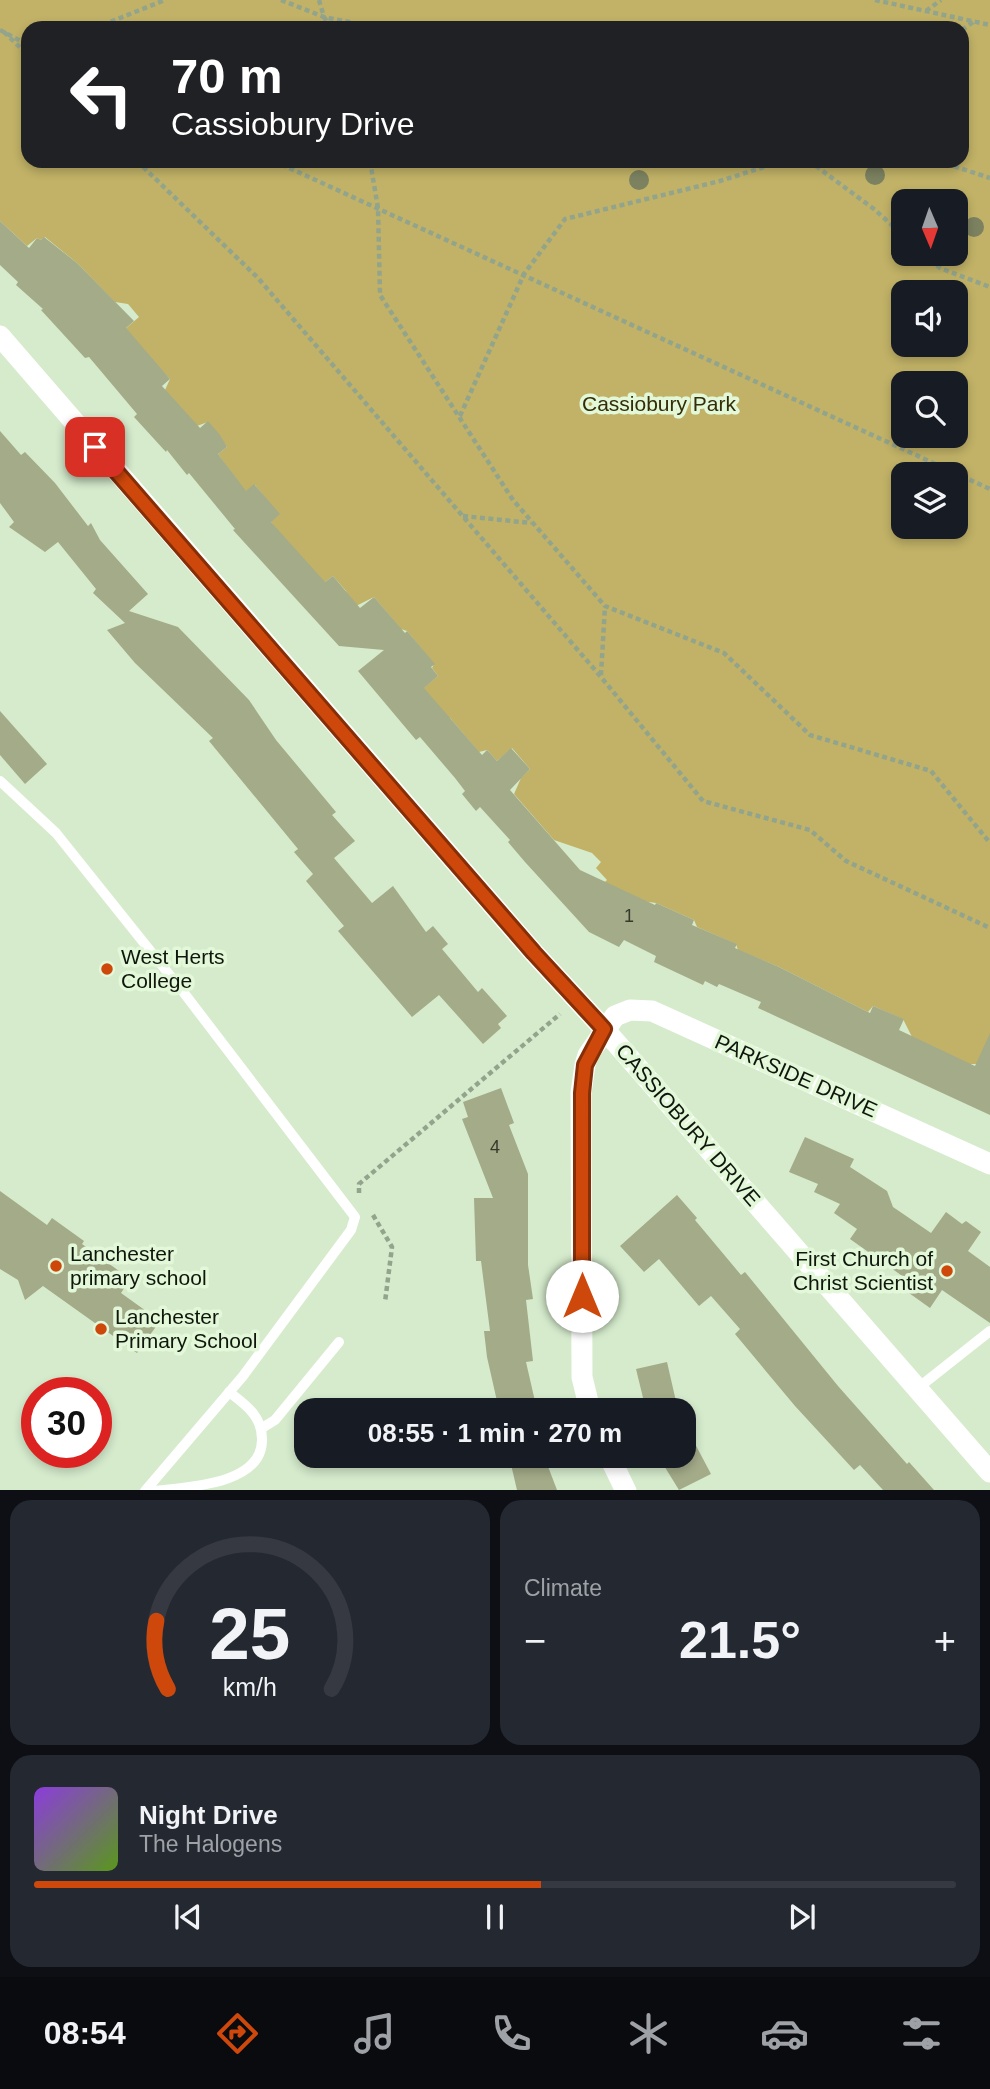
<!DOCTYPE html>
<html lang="en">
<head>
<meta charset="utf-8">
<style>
  :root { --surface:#171b24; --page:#242831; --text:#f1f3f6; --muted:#9ea1a6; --line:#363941; --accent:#ce480b }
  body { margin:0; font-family:Arial,sans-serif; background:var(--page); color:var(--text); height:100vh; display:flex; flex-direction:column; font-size:26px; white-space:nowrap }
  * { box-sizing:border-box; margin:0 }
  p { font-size:23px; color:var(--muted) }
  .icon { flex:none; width:38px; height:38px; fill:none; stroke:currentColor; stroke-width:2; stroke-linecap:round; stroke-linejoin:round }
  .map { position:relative; height:1490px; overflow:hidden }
  .drawer { display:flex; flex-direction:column; gap:10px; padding:10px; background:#0d0f14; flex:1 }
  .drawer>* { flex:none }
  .top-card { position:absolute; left:21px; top:21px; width:948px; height:147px; border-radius:21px; box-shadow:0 4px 10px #0003; background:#202124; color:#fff; overflow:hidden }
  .needle { width:46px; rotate:178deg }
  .controls { position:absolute; left:891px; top:189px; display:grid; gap:14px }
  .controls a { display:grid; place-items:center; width:77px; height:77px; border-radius:14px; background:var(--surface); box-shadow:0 4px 10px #0003; font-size:35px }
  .speed { position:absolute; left:21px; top:1377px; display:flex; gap:14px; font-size:35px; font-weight:700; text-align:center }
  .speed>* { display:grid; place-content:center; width:91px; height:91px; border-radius:50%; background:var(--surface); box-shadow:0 4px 10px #0003; line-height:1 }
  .speed .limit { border:10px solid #d22; background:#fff; color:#111 }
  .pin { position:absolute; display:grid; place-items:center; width:60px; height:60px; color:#fff; margin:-30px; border-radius:14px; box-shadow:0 4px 10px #0006 }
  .me { position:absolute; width:77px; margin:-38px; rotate:0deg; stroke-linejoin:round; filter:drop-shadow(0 0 5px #0008) }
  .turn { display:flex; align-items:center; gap:24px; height:147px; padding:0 35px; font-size:32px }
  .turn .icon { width:91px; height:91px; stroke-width:2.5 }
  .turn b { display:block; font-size:49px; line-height:60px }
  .big { font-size:52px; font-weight:700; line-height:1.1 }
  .drawer .tile { flex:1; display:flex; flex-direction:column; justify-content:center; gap:10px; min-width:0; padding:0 24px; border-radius:21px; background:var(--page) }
  .drawer .dial { align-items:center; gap:0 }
  .dial svg { height:182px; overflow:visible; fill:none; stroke:var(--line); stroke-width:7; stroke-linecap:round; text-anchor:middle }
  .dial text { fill:var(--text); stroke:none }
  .song { display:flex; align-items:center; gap:21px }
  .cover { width:84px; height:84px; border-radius:10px; background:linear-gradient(135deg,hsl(270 70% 55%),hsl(90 70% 35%)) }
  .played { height:7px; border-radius:4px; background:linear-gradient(90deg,var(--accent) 55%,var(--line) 55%) }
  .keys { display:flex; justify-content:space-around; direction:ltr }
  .heat { display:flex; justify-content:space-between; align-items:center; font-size:38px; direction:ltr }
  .drawer .tiles { flex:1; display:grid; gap:10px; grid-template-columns:1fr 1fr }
  .tile:last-child { grid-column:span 2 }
  .trip { position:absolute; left:294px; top:1398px; width:402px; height:70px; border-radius:21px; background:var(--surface); box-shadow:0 4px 10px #0003; font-weight:700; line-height:70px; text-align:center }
  .tabs { display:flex; height:112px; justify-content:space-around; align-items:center; background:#090b0e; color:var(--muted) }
  .tabs .icon { width:49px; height:49px }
  .tabs .active { color:var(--accent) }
  .tabs b { font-size:32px; color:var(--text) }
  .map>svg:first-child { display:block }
</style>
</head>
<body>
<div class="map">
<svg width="990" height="1491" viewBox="0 0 990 1491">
  <rect width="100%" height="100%" fill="#d5ebcc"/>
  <!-- green -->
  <path fill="#c1b267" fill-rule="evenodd" d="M 0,0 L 990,0 L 990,1070 L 976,1064 L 968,1064 L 912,1037 L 903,1019 L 873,1006 L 868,1012 L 779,967 L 738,950 L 736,944 L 697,927 L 694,920 L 656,903 L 592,894 L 607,880 L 596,868 L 601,862 L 592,853 L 554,840 L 514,794 L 521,778 L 530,769 L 512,748 L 497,761 L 487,750 L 479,752 L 450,718 L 444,718 L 421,690 L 438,676 L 432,668 L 434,664 L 407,631 L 401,629 L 374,597 L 352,608 L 346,591 L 333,576 L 317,588 L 271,522 L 267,500 L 255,485 L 245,492 L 218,454 L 227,447 L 208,422 L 194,427 L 165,390 L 170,379 L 124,330 L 139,317 L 128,304 L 115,302 L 77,263 L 45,237 L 41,240 L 37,238 L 27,246 L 0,221 ZM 28,28 L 962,28 L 962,161 L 28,161 ZM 903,201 L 956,201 L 956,254 L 903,254 ZM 903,292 L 956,292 L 956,345 L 903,345 ZM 903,383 L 956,383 L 956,436 L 903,436 ZM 903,474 L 956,474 L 956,527 L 903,527 Z"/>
  <!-- building -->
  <g fill="#a3ab89">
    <path d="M 0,221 L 29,248 L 37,238 L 41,240 L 44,237 L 77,263 L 134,321 L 126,328 L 170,379 L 162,386 L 200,428 L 208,421 L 220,435 L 227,447 L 218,454 L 246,491 L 254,484 L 280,514 L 271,522 L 325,582 L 333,576 L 360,608 L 374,597 L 405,633 L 407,631 L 435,664 L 431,667 L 438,676 L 424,688 L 482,755 L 487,750 L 497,761 L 511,748 L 530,769 L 510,790 L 580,870 L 655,905 L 656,903 L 694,920 L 692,925 L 737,944 L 735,948 L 779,967 L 870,1013 L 873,1006 L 904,1019 L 899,1030 L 975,1066 L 990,1033 L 990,1115 L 758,1008 L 761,1002 L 719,984 L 717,987 L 705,981 L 703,985 L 654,962 L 656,956 L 624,940 L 619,947 L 589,932 L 525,862 L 508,842 L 510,840 L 480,807 L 476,811 L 462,794 L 465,791 L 455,778 L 420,737 L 416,740 L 358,671 L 384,650 L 339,646 L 233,530 L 235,529 L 189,473 L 187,475 L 167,450 L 166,452 L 134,417 L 137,414 L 89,357 L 85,358 L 41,310 L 43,309 L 16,285 L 18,282 L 0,265 Z"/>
    <path d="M 0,431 L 21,455 L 25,452 L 55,483 L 88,526 L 91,523 L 100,540 L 148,594 L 129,611 L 178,627 L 249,700 L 276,740 L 336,812 L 332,815 L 355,841 L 334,858 L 372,903 L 393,886 L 426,932 L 433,926 L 448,944 L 442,949 L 478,992 L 482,988 L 507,1016 L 498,1024 L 501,1028 L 483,1044 L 439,995 L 412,1017 L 338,931 L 344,926 L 306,881 L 313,874 L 294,852 L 298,849 L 209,741 L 213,738 L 135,663 L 107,630 L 125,623 L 93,593 L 96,589 L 58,542 L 45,552 L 9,527 L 14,522 L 0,503 Z"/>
    <path d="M 0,711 L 47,764 L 25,784 L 0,755 Z"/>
    <path d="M 501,1088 L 514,1123 L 509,1125 L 528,1174 L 528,1265 L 533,1299 L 526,1300 L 533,1361 L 526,1362 L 537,1410 L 499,1410 L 487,1357 L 484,1331 L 490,1331 L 481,1261 L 476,1261 L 474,1198 L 493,1198 L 462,1119 L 468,1117 L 463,1102 Z"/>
    <path d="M 805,1137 L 854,1159 L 850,1167 L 887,1191 L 893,1207 L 931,1233 L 946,1212 L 962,1224 L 966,1221 L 981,1232 L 968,1251 L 990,1267 L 990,1323 L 942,1290 L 930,1308 L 909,1293 L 915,1285 L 850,1239 L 857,1229 L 834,1213 L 840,1204 L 814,1192 L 818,1184 L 789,1172 Z"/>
    <path d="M 0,1191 L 47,1225 L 52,1218 L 84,1241 L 82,1244 L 130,1279 L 121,1293 L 160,1321 L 137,1353 L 43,1286 L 25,1300 L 18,1280 L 0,1269 Z"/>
    <path d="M 677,1195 L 697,1218 L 695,1220 L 741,1275 L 745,1272 L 838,1386 L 907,1464 L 909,1462 L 934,1490 L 883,1490 L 860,1465 L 854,1470 L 795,1406 L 735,1334 L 740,1329 L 711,1296 L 699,1306 L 659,1259 L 644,1272 L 620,1246 Z"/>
    <path d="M 667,1362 L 678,1410 L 646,1410 L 636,1369 Z"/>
    <path d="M 684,1423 L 711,1474 L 679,1490 L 658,1456 L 684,1456 Z"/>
    <path d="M 509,1456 L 544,1456 L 557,1490 L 517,1490 Z"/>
  </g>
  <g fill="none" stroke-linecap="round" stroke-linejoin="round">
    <!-- path -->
    <g stroke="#93a48c" stroke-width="4.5" stroke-dasharray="5 3.5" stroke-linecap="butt">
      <path d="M 281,0 L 324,17 L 379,28"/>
      <path d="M 319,0 L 324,17 L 331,28"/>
      <path d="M 875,0 L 990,25"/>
      <path d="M 926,11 L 941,0"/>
      <path d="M 95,28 L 165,0"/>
      <path d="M 0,30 L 28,45"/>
      <path d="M 962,30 L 973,22"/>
      <path d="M 4,32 L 28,55"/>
      <path d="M 137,161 L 258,278 L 601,677 L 703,801 L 810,830 L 846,861 L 990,928"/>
      <path d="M 274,161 L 990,489"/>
      <path d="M 370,161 L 378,208 L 380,295 L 513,500 L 605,606 L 724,653 L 810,735 L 931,771 L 990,843"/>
      <path d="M 809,161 L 874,209 L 903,235"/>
      <path d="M 938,161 L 990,178"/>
      <path d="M 924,254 L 940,268 L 990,287"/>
      <path d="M 460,416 L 524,274 L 565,219 L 720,181 L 783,161"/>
      <path d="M 463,516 L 531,523"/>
      <path d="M 601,675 L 605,606"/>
      <path d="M 359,1193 L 359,1184 L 560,1014"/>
      <path d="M 373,1215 L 392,1247 L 385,1302"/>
    </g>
    <!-- lane -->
    <g stroke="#fff" stroke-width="10">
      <path d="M 0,781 L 56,833 L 184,993 L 355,1217 L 351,1230 L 243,1376 L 145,1491"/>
      <path d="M 918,1388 L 990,1331"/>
      <path d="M 262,1428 L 275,1420 L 339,1342"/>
      <path d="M 154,1491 C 187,1487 263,1485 262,1439 C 262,1416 246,1405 229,1392"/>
    </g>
    <!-- street -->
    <g stroke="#fff" stroke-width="21">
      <path d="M 0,336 L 534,953 L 604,1029 L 990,1472"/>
      <path d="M 590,1410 L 582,1377 L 581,1093 L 585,1065 L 588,1055 L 615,1016 L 630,1010 L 652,1011 L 990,1164"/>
      <path d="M 609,1456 L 626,1491"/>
    </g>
  </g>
  <!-- trees -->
  <g fill="#7c8260">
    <circle cx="875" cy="175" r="10"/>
    <circle cx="639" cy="180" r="10"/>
    <circle cx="974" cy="227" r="10"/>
  </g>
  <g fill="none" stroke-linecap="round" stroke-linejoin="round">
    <!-- route casing -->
    <g stroke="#862f07" stroke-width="18">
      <path id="route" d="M 95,447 L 534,953 L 604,1029 L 585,1065 L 582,1093 L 582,1296"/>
    </g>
    <!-- route -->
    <use href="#route" stroke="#ce480b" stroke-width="12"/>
  </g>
  <!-- markers -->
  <g fill="#ce480b" stroke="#e2f8d9" stroke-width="2.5">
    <circle cx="107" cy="969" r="7"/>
    <circle cx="56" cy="1266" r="7"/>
    <circle cx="947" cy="1271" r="7"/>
    <circle cx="101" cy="1329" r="7"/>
  </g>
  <g text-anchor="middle" stroke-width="7" stroke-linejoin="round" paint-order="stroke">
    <!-- number labels -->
    <g font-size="18" fill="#343b2b">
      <text x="629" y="922">1</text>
      <text x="495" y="1153">4</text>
    </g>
    <!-- park labels -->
    <g font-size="21" fill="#342d07" stroke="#e2f8d9">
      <text x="659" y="411">Cassiobury Park</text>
    </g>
    <!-- poi labels -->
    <g font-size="21" fill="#0f160c" stroke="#e2f8d9" text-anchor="start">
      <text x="121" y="964">West Herts<tspan x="121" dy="24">College</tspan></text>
      <text x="70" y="1261">Lanchester<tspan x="70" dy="24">primary school</tspan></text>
      <text x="933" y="1266" text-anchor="end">First Church of<tspan x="933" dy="24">Christ Scientist</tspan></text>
      <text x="115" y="1324">Lanchester<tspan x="115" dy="24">Primary School</tspan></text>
    </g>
    <!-- street labels -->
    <g font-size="21" fill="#0f160c" stroke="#e2f8d9">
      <text transform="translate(796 1076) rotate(24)" y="7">PARKSIDE DRIVE</text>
      <text transform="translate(688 1125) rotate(49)" y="7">CASSIOBURY DRIVE</text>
    </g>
  </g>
</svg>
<div class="controls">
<a><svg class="needle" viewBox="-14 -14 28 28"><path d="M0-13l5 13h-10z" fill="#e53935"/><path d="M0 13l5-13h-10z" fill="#9ea1a6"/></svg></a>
<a><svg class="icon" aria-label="sound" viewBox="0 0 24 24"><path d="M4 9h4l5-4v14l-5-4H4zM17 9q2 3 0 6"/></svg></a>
<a><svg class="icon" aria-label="search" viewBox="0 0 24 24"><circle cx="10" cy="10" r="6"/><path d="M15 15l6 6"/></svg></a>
<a><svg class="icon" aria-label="layers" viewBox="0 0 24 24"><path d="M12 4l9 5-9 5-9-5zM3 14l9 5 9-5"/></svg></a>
</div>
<div class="speed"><div class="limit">30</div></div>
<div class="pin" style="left:95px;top:447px;background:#d93025"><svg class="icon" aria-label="arrive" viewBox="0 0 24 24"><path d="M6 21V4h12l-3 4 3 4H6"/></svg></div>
<svg class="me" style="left:582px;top:1296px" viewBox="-20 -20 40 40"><circle r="19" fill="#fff"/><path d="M0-13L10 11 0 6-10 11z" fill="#ce480b"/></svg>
<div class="trip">08:55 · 1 min · 270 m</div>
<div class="top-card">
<div class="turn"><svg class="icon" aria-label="left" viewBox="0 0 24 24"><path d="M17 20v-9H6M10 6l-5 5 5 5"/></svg><div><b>70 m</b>Cassiobury Drive</div></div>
</div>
</div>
<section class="drawer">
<div class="tiles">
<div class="tile dial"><svg viewBox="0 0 100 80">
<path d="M14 69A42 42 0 1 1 86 69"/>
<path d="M14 69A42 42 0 0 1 9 39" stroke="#ce480b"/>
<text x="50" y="56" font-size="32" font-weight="700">25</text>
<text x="50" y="72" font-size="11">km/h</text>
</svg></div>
<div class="tile"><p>Climate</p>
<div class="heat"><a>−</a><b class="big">21.5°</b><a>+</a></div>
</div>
<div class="tile">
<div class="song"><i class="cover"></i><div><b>Night Drive</b><p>The Halogens</p></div></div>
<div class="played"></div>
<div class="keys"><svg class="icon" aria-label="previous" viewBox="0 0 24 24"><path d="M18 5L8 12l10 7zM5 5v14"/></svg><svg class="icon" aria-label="pause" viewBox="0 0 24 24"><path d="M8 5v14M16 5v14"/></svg><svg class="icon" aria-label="next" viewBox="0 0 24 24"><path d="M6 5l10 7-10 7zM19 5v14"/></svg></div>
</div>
</div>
</section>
<nav class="tabs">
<b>08:54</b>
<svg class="icon active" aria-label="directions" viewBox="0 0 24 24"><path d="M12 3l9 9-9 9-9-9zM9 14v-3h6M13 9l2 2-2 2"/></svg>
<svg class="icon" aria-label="music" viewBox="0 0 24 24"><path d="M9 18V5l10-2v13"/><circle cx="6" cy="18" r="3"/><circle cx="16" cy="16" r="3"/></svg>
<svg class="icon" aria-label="phone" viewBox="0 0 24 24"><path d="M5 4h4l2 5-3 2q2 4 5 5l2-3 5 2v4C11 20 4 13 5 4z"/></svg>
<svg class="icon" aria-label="climate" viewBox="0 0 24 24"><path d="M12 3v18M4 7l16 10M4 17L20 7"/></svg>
<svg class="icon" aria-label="car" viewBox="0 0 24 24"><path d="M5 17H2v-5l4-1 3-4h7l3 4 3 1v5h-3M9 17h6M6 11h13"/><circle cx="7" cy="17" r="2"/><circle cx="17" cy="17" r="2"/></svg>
<svg class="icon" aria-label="filters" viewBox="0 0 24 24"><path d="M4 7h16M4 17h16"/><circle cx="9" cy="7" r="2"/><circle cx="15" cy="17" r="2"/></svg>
</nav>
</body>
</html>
